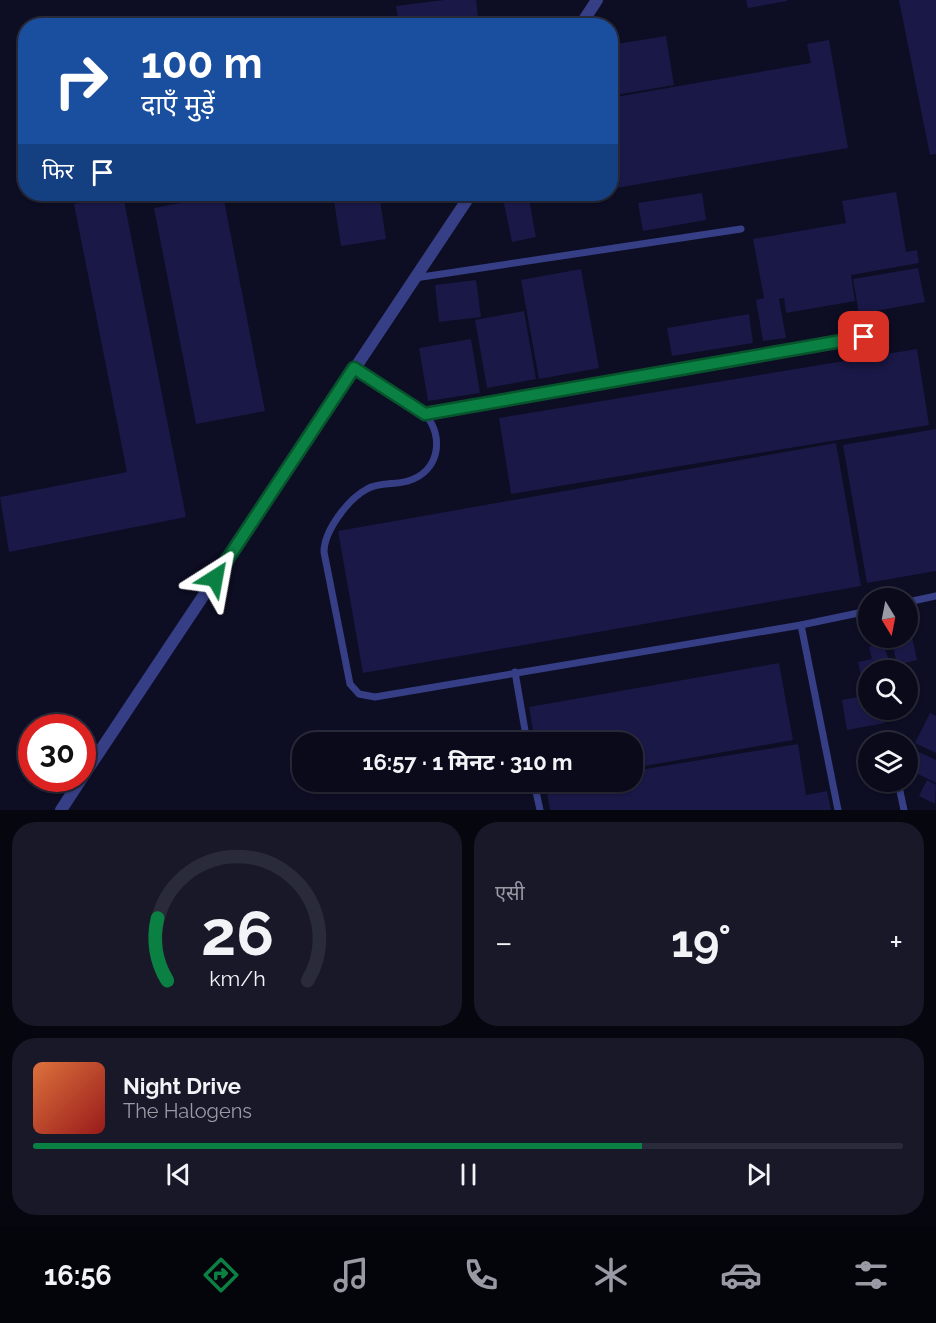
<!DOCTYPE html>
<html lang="hi">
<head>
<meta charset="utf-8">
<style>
  :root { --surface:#0a0a1b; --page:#181828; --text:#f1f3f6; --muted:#999aa3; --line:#2a2b3a; --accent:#0b8043 }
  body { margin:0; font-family:Raleway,"Noto Sans Devanagari",sans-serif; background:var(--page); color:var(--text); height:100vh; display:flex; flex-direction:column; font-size:22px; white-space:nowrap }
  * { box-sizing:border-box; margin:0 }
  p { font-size:20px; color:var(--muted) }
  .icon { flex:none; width:33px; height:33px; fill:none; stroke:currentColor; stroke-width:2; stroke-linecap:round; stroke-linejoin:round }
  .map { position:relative; height:810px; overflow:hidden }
  .details { display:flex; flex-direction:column; gap:12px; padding:12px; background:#06060f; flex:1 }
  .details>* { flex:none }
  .banner { position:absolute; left:18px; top:18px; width:600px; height:183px; border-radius:24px; box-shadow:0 2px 4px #0004,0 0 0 2px var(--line); background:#1a4fa0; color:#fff; overflow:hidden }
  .needle { width:39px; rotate:170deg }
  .buttons { position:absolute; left:858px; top:588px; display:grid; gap:12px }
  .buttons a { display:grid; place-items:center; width:60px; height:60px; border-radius:50%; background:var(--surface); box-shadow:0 2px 4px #0004,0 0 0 2px var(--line); font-size:30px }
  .speed { position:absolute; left:18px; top:714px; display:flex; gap:12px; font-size:30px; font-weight:700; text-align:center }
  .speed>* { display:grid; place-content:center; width:78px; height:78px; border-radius:50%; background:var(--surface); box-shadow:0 2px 4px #0004,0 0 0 2px var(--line); line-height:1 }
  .speed .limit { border:9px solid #d22; background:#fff; color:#111 }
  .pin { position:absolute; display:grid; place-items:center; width:51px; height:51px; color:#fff; margin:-26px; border-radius:12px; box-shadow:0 3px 9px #0006 }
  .me { position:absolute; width:66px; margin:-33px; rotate:34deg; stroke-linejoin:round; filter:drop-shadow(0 0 4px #0008) }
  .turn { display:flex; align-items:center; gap:21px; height:126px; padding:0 24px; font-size:27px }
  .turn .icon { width:78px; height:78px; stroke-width:2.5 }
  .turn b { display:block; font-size:42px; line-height:51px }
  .then { display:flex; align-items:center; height:57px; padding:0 24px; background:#0003; gap:12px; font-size:22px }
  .big { font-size:45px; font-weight:700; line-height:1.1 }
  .details .card { flex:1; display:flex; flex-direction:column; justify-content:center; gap:9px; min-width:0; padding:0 21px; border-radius:24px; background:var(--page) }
  .details .dial { align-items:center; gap:0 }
  .dial svg { height:156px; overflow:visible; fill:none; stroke:var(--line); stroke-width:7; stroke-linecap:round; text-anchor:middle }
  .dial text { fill:var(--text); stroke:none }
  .song { display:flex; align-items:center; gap:18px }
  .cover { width:72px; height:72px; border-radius:9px; background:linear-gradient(135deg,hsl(20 70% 55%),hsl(0 70% 35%)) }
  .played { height:6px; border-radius:3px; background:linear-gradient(90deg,var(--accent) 70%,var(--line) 70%) }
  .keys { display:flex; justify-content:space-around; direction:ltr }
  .heat { display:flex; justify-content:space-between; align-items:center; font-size:33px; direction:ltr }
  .details .tiles { flex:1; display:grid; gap:12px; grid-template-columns:1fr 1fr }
  .card:last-child { grid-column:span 2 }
  .trip { position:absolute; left:292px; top:732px; width:351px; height:60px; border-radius:24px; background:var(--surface); box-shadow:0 2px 4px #0004,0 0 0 2px var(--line); font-weight:700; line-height:60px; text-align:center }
  .tabs { display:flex; height:96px; justify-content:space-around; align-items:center; background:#04040b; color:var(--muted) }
  .tabs .icon { width:42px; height:42px }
  .tabs .on { color:var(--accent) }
  .tabs b { font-size:27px; color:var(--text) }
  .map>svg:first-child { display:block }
</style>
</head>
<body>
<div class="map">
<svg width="936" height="810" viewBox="0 0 936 810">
  <rect width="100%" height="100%" fill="#0d0d24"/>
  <!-- building -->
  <g fill="#1a1846">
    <path d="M 444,0 L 476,0 L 479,26 L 399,26 L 396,6 Z"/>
    <path d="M 746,0 L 787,0 L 787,1 L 748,8 Z"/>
    <path d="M 899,0 L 936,0 L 936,154 L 930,155 Z"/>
    <path d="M 666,36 L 674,85 L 610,96 L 610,45 Z"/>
    <path d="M 829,40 L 848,148 L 610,189 L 610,98 L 811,63 L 807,44 Z"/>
    <path d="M 896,192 L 906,252 L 917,250 L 919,263 L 851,275 L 855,301 L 786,313 L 784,298 L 779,299 L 786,338 L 763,341 L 756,300 L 764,298 L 753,239 L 846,223 L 842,201 Z"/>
    <path d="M 702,193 L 706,220 L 643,231 L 638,203 Z"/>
    <path d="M 333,194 L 379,194 L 386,239 L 341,246 Z"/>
    <path d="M 528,194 L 536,237 L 512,242 L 503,199 Z"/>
    <path d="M 123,195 L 186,517 L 9,552 L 0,497 L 127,472 L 74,204 Z"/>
    <path d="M 223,195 L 265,411 L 196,424 L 154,208 Z"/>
    <path d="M 918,268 L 925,302 L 859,314 L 853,279 Z"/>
    <path d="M 581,269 L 599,368 L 539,379 L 521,280 Z"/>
    <path d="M 476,280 L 481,317 L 439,322 L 435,285 Z"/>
    <path d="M 524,311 L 536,379 L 487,388 L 475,320 Z"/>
    <path d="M 749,314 L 753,343 L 672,356 L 667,328 Z"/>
    <path d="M 471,339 L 480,393 L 428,401 L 419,348 Z"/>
    <path d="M 917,349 L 929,425 L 511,494 L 499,418 Z"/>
    <path d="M 936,429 L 936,571 L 867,583 L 843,445 Z"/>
    <path d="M 836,443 L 861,586 L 363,673 L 338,531 Z"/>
    <path d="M 912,637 L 917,660 L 897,665 L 892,642 Z"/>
    <path d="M 883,643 L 892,670 L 868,670 L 868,683 L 863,684 L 858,662 L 872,659 L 869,647 Z"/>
    <path d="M 779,663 L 793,740 L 633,768 L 633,742 L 535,742 L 529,707 Z"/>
    <path d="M 868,695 L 868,710 L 882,710 L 885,723 L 847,730 L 842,700 Z"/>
    <path d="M 930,713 L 936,716 L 936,753 L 915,743 Z"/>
    <path d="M 798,744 L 806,795 L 827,791 L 831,810 L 550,810 L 546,786 L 572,782 L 633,782 L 633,771 Z"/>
    <path d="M 919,752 L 936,760 L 936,783 L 910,770 Z"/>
    <path d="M 927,780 L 936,785 L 935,804 L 919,796 Z"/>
  </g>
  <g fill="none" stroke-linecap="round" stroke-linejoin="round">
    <!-- lane -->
    <g stroke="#363f85" stroke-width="7">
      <path d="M 415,278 L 741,229"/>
      <path d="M 354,368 L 425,414 C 445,437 439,472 408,481 C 395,485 379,482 367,489 C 348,499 324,531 324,552 L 350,684 L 359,694 L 375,697 L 801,625 L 868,611"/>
      <path d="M 425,414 L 864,337"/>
      <path d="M 908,602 L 936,596"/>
      <path d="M 801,625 L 838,810"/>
      <path d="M 515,672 L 527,742"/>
      <path d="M 889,737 L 890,742"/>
      <path d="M 534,782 L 540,810"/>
      <path d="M 898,782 L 904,810"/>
    </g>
    <!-- street -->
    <g stroke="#363f85" stroke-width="12">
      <path d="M 580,26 L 597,0"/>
      <path d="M 82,778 L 471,194"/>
      <path d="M 61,810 L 82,778"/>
    </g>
  </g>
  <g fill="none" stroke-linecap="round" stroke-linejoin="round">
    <!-- route casing -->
    <g stroke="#07532c" stroke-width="15">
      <path id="route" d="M 215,578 L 354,368 L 425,414 L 864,337"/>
    </g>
    <!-- route -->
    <use href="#route" stroke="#0b8043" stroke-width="10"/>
  </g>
</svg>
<div class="buttons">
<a><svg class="needle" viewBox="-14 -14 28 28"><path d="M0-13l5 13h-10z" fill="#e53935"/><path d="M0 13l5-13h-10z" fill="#999aa3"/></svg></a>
<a><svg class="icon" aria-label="search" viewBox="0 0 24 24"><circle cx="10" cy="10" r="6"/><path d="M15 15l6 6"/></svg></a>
<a><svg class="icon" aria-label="layers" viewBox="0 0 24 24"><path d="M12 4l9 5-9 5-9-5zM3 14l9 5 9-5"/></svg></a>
</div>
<div class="speed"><div class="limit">30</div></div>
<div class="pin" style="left:864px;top:337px;background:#d93025"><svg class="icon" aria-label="arrive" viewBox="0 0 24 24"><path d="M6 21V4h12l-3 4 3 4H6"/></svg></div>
<svg class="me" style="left:215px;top:578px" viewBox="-20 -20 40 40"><path d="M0-17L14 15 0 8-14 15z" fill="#0b8043" stroke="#fff" stroke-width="4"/></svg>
<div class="trip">16:57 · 1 मिनट · 310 m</div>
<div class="banner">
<div class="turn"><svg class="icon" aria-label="right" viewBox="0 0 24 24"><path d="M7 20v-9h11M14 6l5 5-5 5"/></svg><div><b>100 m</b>दाएँ मुड़ें</div></div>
<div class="then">फिर<svg class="icon" aria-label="arrive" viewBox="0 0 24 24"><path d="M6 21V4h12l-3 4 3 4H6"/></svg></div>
</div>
</div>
<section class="details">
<div class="tiles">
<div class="card dial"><svg viewBox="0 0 100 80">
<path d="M14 69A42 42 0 1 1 86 69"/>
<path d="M14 69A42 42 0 0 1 9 37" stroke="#0b8043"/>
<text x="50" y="56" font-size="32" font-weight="700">26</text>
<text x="50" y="72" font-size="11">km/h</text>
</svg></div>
<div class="card"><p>एसी</p>
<div class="heat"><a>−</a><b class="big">19°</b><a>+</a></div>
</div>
<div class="card">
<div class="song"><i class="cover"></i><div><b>Night Drive</b><p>The Halogens</p></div></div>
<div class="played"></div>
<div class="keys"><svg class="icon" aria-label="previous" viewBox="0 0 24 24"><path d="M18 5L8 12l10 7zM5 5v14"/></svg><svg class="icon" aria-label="pause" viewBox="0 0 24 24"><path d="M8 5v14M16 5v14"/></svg><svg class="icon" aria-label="next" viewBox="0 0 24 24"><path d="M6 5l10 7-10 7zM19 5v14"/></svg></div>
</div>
</div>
</section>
<nav class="tabs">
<b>16:56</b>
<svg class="icon on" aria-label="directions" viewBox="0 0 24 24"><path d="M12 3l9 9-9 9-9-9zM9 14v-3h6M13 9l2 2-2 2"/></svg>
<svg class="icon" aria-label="music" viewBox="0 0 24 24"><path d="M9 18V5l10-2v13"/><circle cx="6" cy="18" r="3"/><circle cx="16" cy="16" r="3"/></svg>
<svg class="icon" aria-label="phone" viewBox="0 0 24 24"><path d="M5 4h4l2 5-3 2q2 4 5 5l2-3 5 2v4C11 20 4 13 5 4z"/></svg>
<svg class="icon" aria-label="climate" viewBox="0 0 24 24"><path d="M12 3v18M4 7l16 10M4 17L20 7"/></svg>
<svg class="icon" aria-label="car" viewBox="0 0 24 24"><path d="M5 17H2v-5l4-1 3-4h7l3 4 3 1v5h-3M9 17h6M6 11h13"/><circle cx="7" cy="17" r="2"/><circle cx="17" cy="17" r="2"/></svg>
<svg class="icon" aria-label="filters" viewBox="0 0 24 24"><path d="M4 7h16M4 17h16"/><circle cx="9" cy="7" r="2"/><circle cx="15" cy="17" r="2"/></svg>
</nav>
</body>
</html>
